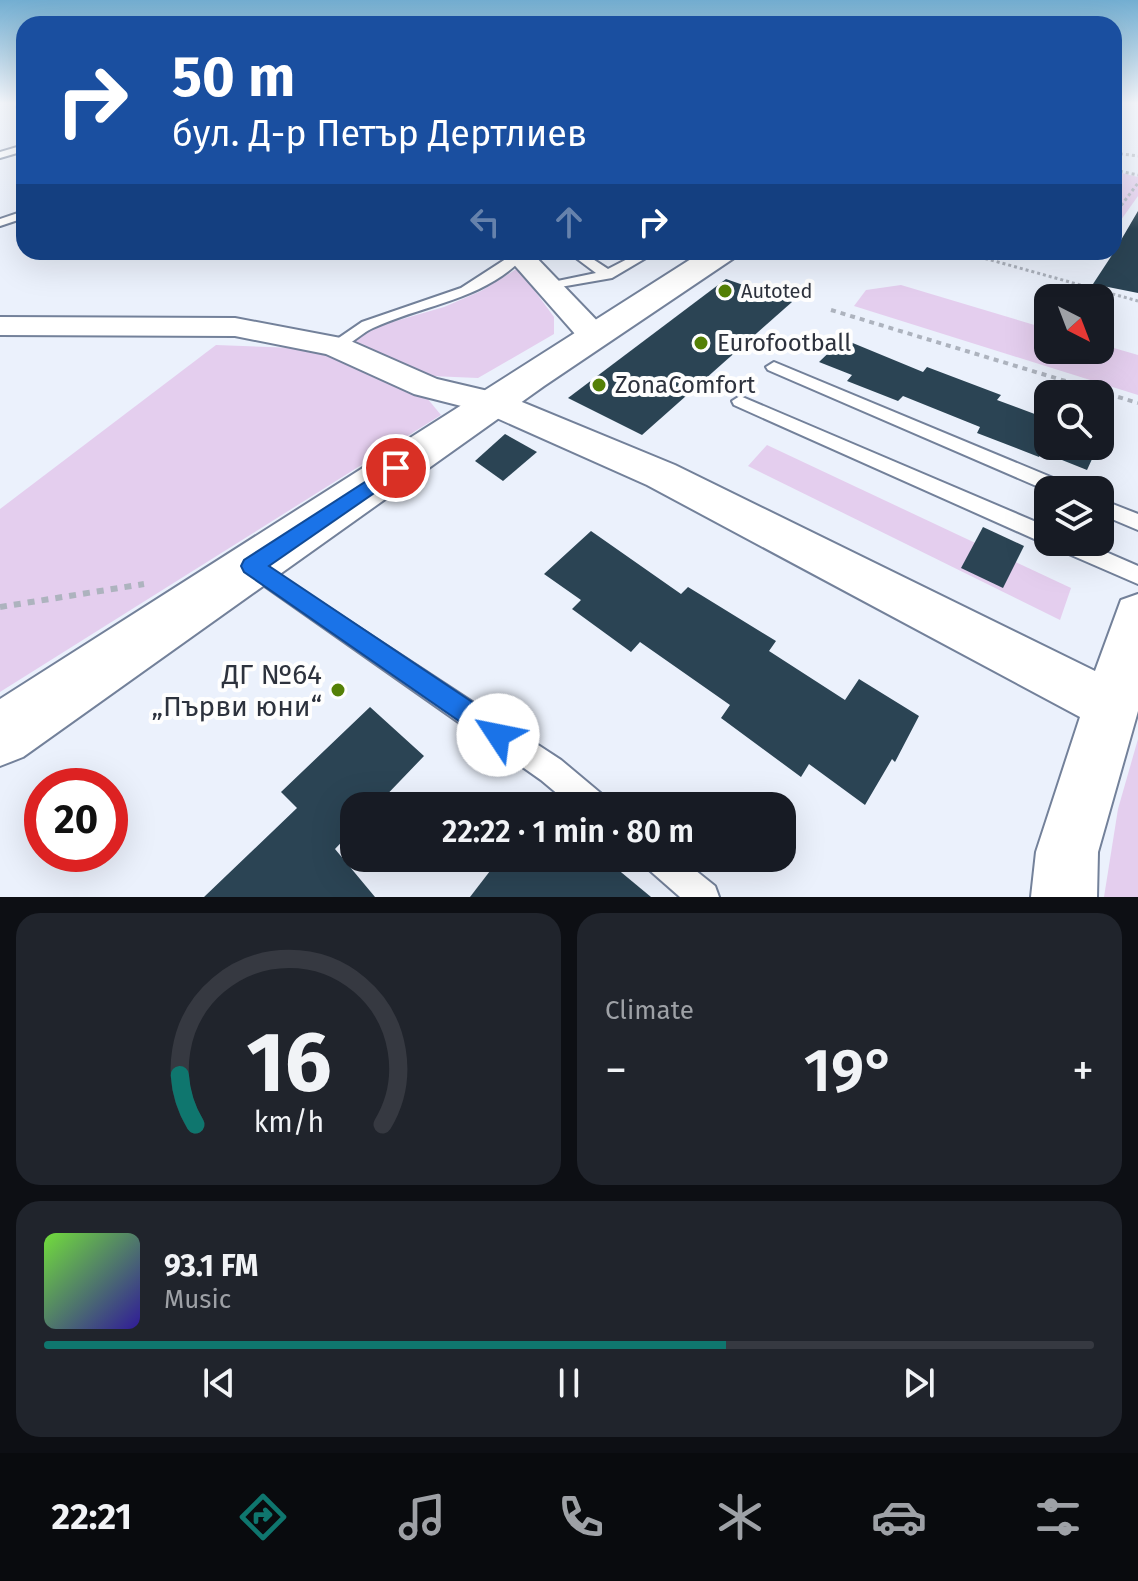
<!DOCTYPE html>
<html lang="en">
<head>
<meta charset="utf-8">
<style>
  :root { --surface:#171b24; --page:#20242c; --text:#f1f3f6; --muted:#9ea1a6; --line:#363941; --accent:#0f766e }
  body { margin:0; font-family:"Fira Sans",sans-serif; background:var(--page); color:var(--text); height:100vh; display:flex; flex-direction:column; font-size:30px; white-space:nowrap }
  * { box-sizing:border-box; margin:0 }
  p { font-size:26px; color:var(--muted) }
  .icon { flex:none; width:44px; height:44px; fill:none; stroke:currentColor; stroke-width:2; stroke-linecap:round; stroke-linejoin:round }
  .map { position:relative; height:897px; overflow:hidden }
  .side { display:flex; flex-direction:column; gap:16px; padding:16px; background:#0d0f14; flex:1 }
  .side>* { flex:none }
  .banner { position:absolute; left:16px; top:16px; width:1106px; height:244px; border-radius:24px; box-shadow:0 8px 32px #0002; background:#1a4fa0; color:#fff; overflow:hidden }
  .needle { width:52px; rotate:138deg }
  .tools { position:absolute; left:1034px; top:284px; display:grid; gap:16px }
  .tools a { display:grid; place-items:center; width:80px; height:80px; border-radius:16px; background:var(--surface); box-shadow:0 8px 32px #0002; font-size:40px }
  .speed { position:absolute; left:24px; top:768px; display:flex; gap:16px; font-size:40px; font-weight:700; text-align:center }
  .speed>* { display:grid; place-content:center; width:104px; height:104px; border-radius:50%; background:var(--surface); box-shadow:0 8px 32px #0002; line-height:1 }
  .speed .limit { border:12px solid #d22; background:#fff; color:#111 }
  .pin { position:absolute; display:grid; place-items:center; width:68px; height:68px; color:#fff; margin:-34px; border:4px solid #fff; border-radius:50%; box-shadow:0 2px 8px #0007 }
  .me { position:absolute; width:88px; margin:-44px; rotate:304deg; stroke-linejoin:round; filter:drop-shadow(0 0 6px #0008) }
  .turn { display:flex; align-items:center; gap:28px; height:168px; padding:0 24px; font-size:36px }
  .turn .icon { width:104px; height:104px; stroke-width:2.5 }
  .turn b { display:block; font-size:56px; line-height:68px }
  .lanes { display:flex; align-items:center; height:76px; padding:0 24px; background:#0003; justify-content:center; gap:40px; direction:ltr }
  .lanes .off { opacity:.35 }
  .big { font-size:60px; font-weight:600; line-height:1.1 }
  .side .tile { flex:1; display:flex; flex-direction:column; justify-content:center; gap:12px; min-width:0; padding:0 28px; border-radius:24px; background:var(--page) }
  .side .dial { align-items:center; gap:0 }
  .dial svg { height:208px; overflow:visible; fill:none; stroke:var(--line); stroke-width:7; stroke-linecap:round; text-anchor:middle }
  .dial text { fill:var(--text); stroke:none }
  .song { display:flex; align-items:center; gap:24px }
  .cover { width:96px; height:96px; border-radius:12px; background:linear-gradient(135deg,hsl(100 70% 55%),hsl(250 70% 35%)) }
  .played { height:8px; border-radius:4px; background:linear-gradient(90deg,var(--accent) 65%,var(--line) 65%) }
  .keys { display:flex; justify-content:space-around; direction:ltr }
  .heat { display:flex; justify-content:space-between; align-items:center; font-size:44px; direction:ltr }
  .side .tiles { flex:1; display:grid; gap:16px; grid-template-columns:1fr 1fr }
  .tile:last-child { grid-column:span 2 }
  .trip { position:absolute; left:340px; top:792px; width:456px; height:80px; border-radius:24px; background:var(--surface); box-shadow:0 8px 32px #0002; font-weight:600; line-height:80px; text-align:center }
  .dock { display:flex; height:128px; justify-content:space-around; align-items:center; background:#090b0e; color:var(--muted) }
  .dock .icon { width:56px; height:56px }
  .dock .active { color:var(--accent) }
  .dock b { font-size:36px; color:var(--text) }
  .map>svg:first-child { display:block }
</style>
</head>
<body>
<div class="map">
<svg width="1138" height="897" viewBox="0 0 1138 897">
  <rect width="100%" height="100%" fill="#ebf1fc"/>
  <!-- green -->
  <g fill="#e4ceee">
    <path d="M 1114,171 L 1138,177 L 1138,196 L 1116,227 Z"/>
    <path d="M 518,268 L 554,317 L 554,334 L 478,378 L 431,376 L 349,343 L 375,327 L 444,307 L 481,291 Z"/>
    <path d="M 901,285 L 1048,329 L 1048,350 L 1100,350 L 1100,344 L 1138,355 L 1138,395 L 854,306 L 866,290 Z"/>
    <path d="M 216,345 L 326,349 L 422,392 L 441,415 L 0,692 L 0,509 Z"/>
    <path d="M 767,445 L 1071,588 L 1060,620 L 748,466 Z"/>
    <path d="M 1138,739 L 1138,897 L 1104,897 L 1118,809 Z"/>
  </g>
  <!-- building -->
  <g fill="#2b4454">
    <path d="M 1138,211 L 1138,293 L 1093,284 L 1114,252 Z"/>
    <path d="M 726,279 L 792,302 L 642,435 L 568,398 Z"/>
    <path d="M 843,339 L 923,372 L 927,367 L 1001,395 L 997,400 L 1048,419 L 1048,446 L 1098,446 L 1087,470 L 1042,452 L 1039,457 L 977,433 L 980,427 L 903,396 L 898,401 L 847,381 L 852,375 L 819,362 Z"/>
    <path d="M 505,434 L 537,452 L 503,481 L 475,461 Z"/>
    <path d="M 983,527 L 1024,546 L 1003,588 L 961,568 Z"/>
    <path d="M 591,531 L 681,594 L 688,587 L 776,641 L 769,651 L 845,700 L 859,679 L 919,716 L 895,762 L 892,759 L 865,805 L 809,764 L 801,777 L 721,718 L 730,705 L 640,642 L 631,652 L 572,609 L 581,600 L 544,574 Z"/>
    <path d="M 370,707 L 424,756 L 376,806 L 354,806 L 354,829 L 335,849 L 375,897 L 204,897 L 297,808 L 281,792 Z"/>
    <path d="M 500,858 L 604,858 L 651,897 L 470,897 Z"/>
  </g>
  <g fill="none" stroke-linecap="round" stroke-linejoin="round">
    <!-- lane casing -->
    <g stroke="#73819a" stroke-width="4">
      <g id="lane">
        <path d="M 24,145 L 24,151 L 0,158 L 0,152 Z"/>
        <path d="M 24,211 L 24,218 L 0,226 L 0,219 Z"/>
        <path d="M 568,252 L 582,252 L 608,269 L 641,252 L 656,252 L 612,278 L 543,290 L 543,284 L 596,273 Z"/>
        <path d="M 515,253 L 525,256 C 485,300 425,304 373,328 C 359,334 345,352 330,349 L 327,346 L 362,322 L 461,288 Z"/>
        <path d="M 774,362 L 1070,485 L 1073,490 L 1048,491 L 768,370 L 766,367 Z"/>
        <path d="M 740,396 L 1048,527 L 1048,542 L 1083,542 L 1138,566 L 1138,584 L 1055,548 L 1052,543 L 1041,542 L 734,405 L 732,401 Z"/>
        <path d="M 1100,499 L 1138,514 L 1138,530 L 1100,514 Z"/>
        <path d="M 254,559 L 561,760 L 604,796 L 608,806 L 572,806 L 541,780 L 246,573 L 243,567 L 246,561 Z"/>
        <path d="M 642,858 L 680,858 L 715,886 L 719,897 L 680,897 L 647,868 Z"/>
      </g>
    </g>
    <!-- street casing -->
    <g stroke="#73819a" stroke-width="4">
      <g id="street">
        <path d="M 503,252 L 531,252 L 605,329 L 610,336 L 605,343 L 594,345 L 583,343 Z"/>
        <path d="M 0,317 L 235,318 L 346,339 L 437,379 L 505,395 L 675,465 L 1095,671 L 1121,600 L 1138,594 L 1138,711 L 1098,852 L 1097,897 L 1031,897 L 1036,852 L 1080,717 L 647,485 L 481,411 L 414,394 L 326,354 L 235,336 L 0,335 Z"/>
      </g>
    </g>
    <!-- secondary casing -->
    <g stroke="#73819a" stroke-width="4">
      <path id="secondary" d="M 702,252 L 738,252 L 734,258 L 544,386 L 23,757 L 0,766 L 0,699 Z"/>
    </g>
    <!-- path-far2 -->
    <g stroke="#adb3be" stroke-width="3" stroke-dasharray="3 3" stroke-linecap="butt">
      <path d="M 15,107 L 24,107"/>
      <path d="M 1114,153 L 1138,156"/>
      <path d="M 1114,170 L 1138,175"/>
      <path d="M 1114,215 L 1138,183"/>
      <path d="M 962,252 L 1138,301"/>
    </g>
    <!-- path-far1 -->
    <path stroke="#adb3be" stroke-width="4" stroke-dasharray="5 5" stroke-linecap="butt" d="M 831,310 L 1138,403"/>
    <!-- path -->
    <path stroke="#adb3be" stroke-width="6" stroke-dasharray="7 7" stroke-linecap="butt" d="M 0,607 L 144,584"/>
    <!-- lane -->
    <use href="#lane" fill="#fff" fill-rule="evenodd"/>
    <!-- street -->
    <use href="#street" fill="#fff" fill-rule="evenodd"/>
    <!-- secondary -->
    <use href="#secondary" fill="#fff" fill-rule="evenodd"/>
  </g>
  <!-- sky -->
  <linearGradient id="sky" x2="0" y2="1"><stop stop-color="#73aed1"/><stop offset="0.45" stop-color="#f6f9fe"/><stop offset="1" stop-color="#f6f9fe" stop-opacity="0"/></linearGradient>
  <rect width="1138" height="229" fill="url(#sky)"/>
  <!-- route -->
  <path fill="#1a73e8" stroke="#114b97" stroke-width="2" d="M 396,462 L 406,468 L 403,473 L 269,566 L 508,726 L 512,735 L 508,744 L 498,748 L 244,572 L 241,566 L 244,560 Z"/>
  <!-- markers -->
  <g fill="#548006" stroke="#fefefe" stroke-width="3">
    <circle cx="725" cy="291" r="8"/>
    <circle cx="701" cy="343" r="8"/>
    <circle cx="599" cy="385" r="8"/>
    <circle cx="338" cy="690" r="8"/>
  </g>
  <g text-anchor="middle" stroke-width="8" stroke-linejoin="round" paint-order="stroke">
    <!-- far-poi labels -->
    <g font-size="20" fill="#2d323d" stroke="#fefefe" text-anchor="start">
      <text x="741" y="298">Autoted</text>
    </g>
    <!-- poi labels -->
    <g font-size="24" fill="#2d323d" stroke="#fefefe" text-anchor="start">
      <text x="717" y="351">Eurofootball</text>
      <text x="615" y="393">ZonaComfort</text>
    </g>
    <!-- near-poi labels -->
    <g font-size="28" fill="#2d323d" stroke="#fefefe" text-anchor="end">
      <text x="322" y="684">ДГ №64<tspan x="322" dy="32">„Първи юни“</tspan></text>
    </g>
  </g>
</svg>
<div class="tools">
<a><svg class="needle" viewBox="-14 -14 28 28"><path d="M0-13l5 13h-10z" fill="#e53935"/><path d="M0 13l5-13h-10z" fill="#9ea1a6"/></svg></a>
<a><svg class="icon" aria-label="search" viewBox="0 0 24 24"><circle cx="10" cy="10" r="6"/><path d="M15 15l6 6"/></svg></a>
<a><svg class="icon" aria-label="layers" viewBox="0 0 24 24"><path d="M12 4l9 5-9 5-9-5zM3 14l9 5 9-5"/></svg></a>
</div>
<div class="speed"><div class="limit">20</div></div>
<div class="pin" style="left:396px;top:468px;background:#d93025"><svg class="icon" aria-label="arrive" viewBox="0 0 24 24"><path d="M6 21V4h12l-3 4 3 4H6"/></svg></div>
<svg class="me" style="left:498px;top:735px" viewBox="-20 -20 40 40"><circle r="19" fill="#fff"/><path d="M0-13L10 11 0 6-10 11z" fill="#1a73e8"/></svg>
<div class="trip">22:22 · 1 min · 80 m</div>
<div class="banner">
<div class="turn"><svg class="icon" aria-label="right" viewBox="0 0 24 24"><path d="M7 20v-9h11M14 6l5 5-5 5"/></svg><div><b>50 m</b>бул. Д-р Петър Дертлиев</div></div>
<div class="lanes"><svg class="icon off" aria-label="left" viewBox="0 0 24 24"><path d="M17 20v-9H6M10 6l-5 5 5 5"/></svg><svg class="icon off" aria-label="ahead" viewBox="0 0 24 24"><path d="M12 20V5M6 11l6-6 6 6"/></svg><svg class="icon" aria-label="right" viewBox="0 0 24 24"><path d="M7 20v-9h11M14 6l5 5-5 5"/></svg></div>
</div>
</div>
<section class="side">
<div class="tiles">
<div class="tile dial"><svg viewBox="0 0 100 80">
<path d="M14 69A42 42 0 1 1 86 69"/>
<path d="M14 69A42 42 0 0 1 8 50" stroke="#0f766e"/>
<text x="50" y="56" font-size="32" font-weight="700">16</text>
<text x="50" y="72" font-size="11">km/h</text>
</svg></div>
<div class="tile"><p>Climate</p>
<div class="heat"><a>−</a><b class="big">19°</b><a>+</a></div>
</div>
<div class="tile">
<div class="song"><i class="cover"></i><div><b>93.1 FM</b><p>Music</p></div></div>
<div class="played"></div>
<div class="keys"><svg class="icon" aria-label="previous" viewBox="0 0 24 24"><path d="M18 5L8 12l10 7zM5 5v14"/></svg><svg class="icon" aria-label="pause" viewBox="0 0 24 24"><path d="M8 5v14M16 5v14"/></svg><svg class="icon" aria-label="next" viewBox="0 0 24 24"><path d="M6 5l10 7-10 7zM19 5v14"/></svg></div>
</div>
</div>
</section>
<nav class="dock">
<b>22:21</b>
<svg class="icon active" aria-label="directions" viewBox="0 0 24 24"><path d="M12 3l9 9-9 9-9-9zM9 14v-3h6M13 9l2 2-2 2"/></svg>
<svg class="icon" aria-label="music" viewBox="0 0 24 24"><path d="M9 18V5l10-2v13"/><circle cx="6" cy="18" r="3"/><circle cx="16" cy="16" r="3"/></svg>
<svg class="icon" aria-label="phone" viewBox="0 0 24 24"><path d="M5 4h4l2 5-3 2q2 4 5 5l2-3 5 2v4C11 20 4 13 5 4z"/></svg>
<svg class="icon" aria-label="climate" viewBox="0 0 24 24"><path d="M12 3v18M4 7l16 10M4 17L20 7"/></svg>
<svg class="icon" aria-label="car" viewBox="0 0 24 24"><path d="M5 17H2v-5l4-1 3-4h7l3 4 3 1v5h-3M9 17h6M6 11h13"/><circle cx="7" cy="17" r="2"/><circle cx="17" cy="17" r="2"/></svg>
<svg class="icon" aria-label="filters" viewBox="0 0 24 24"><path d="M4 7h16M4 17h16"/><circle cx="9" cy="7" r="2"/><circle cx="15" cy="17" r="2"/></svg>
</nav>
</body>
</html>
